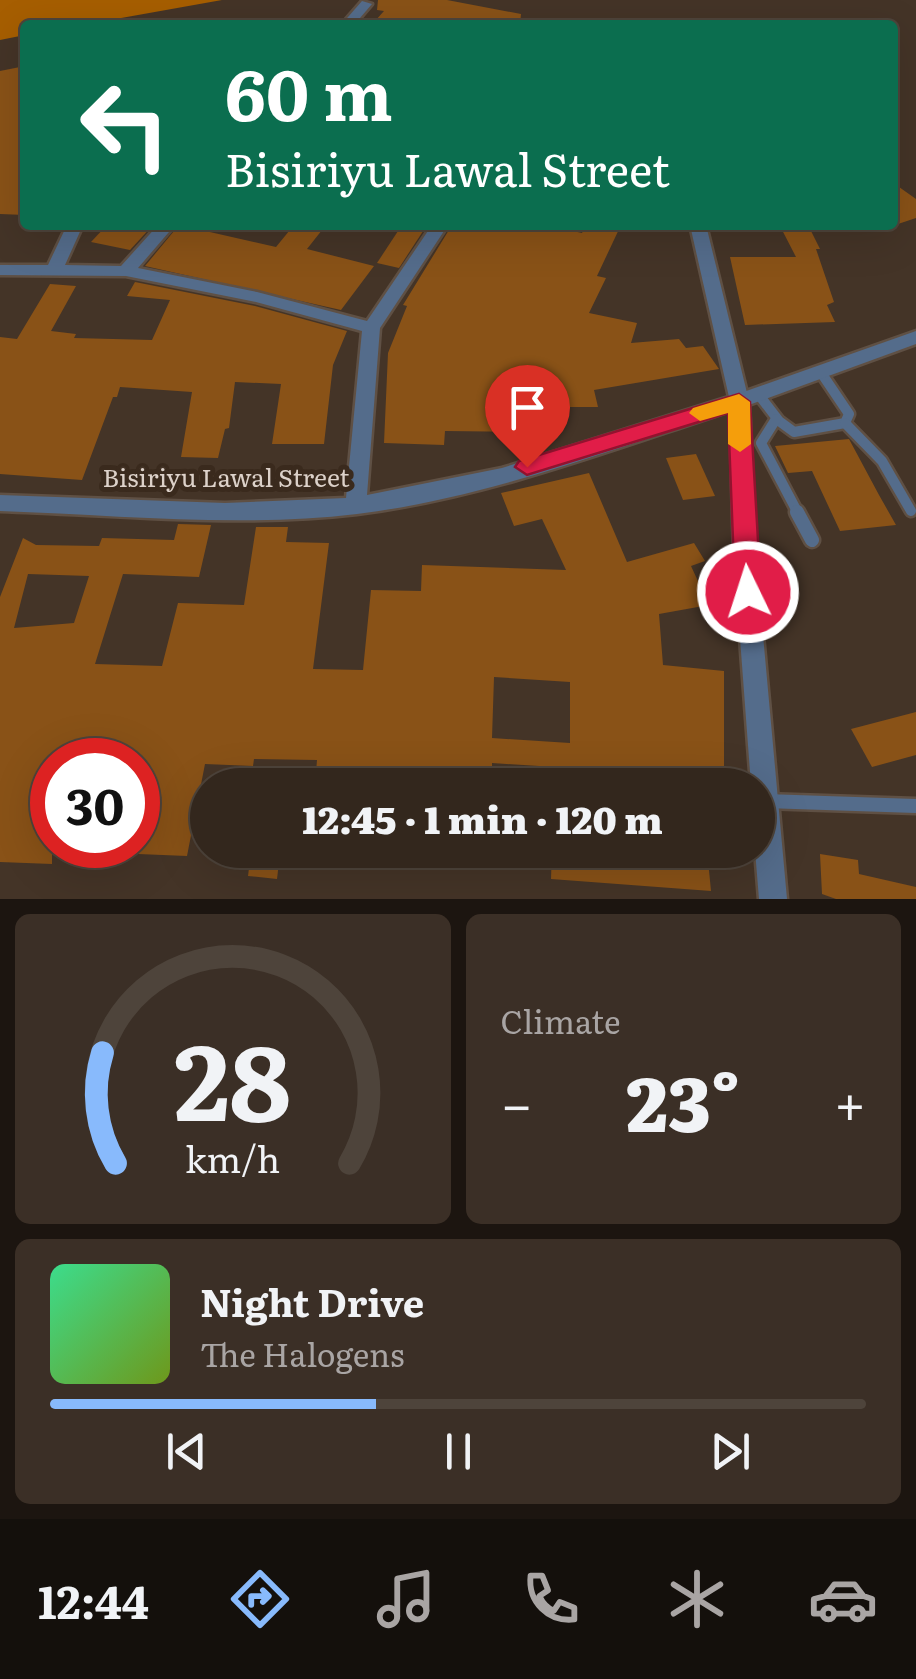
<!DOCTYPE html>
<html lang="en">
<head>
<meta charset="utf-8">
<style>
  :root { --surface:#33271d; --page:#3b2f26; --text:#f1f3f6; --muted:#a9a5a4; --line:#4e443b; --accent:#88bafc }
  body { margin:0; font-family:Literata,serif; background:var(--page); color:var(--text); height:100vh; display:flex; flex-direction:column; font-size:38px; white-space:nowrap }
  * { box-sizing:border-box; margin:0 }
  p { font-size:32px; color:var(--muted) }
  .icon { flex:none; width:55px; height:55px; fill:none; stroke:currentColor; stroke-width:2; stroke-linecap:round; stroke-linejoin:round }
  .map { position:relative; height:899px; overflow:hidden }
  .panel { display:flex; flex-direction:column; gap:15px; padding:15px; background:#1c1510; flex:1 }
  .panel>* { flex:none }
  .top-card { position:absolute; left:20px; top:20px; width:878px; height:210px; border-radius:10px; box-shadow:0 10px 40px #0002,0 0 0 2px var(--line); background:#0b6e4f; color:#fff; overflow:hidden }
  .speed { position:absolute; left:30px; top:738px; display:flex; gap:20px; font-size:50px; font-weight:700; text-align:center }
  .speed>* { display:grid; place-content:center; width:130px; height:130px; border-radius:50%; background:var(--surface); box-shadow:0 10px 40px #0002,0 0 0 2px var(--line); line-height:1 }
  .speed .limit { border:15px solid #d22; background:#fff; color:#111 }
  .pin { position:absolute; display:grid; place-items:center; width:85px; height:85px; color:#fff; margin:-102px -42px; border-radius:50% 50% 50% 0; rotate:-45deg; box-shadow:0 0 10px #0007 }
  .pin .icon { rotate:45deg }
  .me { position:absolute; width:110px; margin:-55px; rotate:356deg; stroke-linejoin:round; filter:drop-shadow(0 0 8px #0008) }
  .turn { display:flex; align-items:center; gap:35px; height:210px; padding:0 40px; font-size:45px }
  .turn .icon { width:130px; height:130px; stroke-width:2.5 }
  .turn b { display:block; font-size:70px; line-height:85px }
  .big { font-size:75px; font-weight:800; line-height:1.1 }
  .panel .card { flex:1; display:flex; flex-direction:column; justify-content:center; gap:15px; min-width:0; padding:0 35px; border-radius:15px; background:var(--page) }
  .panel .dial { align-items:center; gap:0 }
  .dial svg { height:260px; overflow:visible; fill:none; stroke:var(--line); stroke-width:7; stroke-linecap:round; text-anchor:middle }
  .dial text { fill:var(--text); stroke:none }
  .song { display:flex; align-items:center; gap:30px }
  .cover { width:120px; height:120px; border-radius:15px; background:linear-gradient(135deg,hsl(150 70% 55%),hsl(80 70% 35%)) }
  .played { height:10px; border-radius:5px; background:linear-gradient(90deg,var(--accent) 40%,var(--line) 40%) }
  .keys { display:flex; justify-content:space-around; direction:ltr }
  .heat { display:flex; justify-content:space-between; align-items:center; font-size:55px; direction:ltr }
  .panel .tiles { flex:1; display:grid; gap:15px; grid-template-columns:1fr 1fr }
  .card:last-child { grid-column:span 2 }
  .trip { position:absolute; left:190px; top:768px; width:585px; height:100px; border-radius:50px; background:var(--surface); box-shadow:0 10px 40px #0002,0 0 0 2px var(--line); font-weight:800; line-height:100px; text-align:center }
  .dock { display:flex; height:160px; justify-content:space-around; align-items:center; background:#14100c; color:var(--muted) }
  .dock .icon { width:70px; height:70px }
  .dock .on { color:var(--accent) }
  .dock b { font-size:45px; color:var(--text) }
  .map>svg:first-child { display:block }
</style>
</head>
<body>
<div class="map">
<svg width="916" height="899" viewBox="0 0 916 899">
  <rect width="100%" height="100%" fill="#443427"/>
  <!-- forest -->
  <path fill="#a65e01" d="M 0,0 L 222,0 L 82,25 L 25,25 L 25,35 L 0,40 Z"/>
  <!-- building -->
  <g fill="#895217" fill-rule="evenodd">
    <path d="M 378,0 L 447,0 L 521,14 L 520,25 L 449,25 L 425,20 L 420,25 L 398,25 L 375,21 L 384,11 L 377,10 Z"/>
    <path d="M 25,66 L 25,215 L 0,214 L 0,71 Z"/>
    <path d="M 892,182 L 916,199 L 916,218 L 892,226 Z"/>
    <path d="M 107,225 L 153,225 L 130,250 L 91,242 Z"/>
    <path d="M 179,225 L 276,247 L 294,225 L 326,225 L 307,249 L 374,266 L 341,310 L 145,266 Z"/>
    <path d="M 402,225 L 427,225 L 399,268 L 377,263 Z"/>
    <path d="M 452,225 L 545,225 L 582,233 L 586,225 L 621,225 L 597,276 L 606,278 L 589,313 L 637,323 L 631,343 L 679,339 L 686,348 L 703,346 L 719,369 L 594,390 L 598,407 L 536,407 L 537,432 L 445,431 L 444,445 L 384,443 L 388,353 L 407,306 L 403,305 Z"/>
    <path d="M 808,225 L 820,249 L 816,249 L 834,302 L 827,305 L 835,322 L 745,325 L 730,257 L 796,257 L 780,226 Z"/>
    <path d="M 135,282 L 255,306 L 347,331 L 333,365 L 324,444 L 272,444 L 281,384 L 235,382 L 229,428 L 225,429 L 218,458 L 181,457 L 192,392 L 120,387 L 117,397 L 113,397 L 82,480 L 0,474 L 0,337 L 17,339 L 50,284 L 76,286 L 51,331 L 76,334 L 74,338 L 152,340 L 170,300 L 127,296 Z"/>
    <path d="M 849,439 L 879,495 L 896,525 L 840,531 L 812,471 L 788,473 L 775,446 Z"/>
    <path d="M 696,454 L 715,496 L 683,500 L 666,458 Z"/>
    <path d="M 589,473 L 627,562 L 694,543 L 705,561 L 691,566 L 709,605 L 659,614 L 663,665 L 724,671 L 724,785 L 570,785 L 570,768 L 492,763 L 492,785 L 315,785 L 317,760 L 254,759 L 253,766 L 205,764 L 187,856 L 138,854 L 138,760 L 52,760 L 52,864 L 0,862 L 0,597 L 23,538 L 36,545 L 99,546 L 102,538 L 174,540 L 178,524 L 211,525 L 199,577 L 123,574 L 95,664 L 162,666 L 178,603 L 244,605 L 256,527 L 288,527 L 286,542 L 329,543 L 313,669 L 363,670 L 371,590 L 421,591 L 422,565 L 566,570 L 542,519 L 514,526 L 501,493 ZM 28,574 L 89,576 L 74,623 L 14,628 ZM 494,677 L 570,682 L 570,743 L 492,738 Z"/>
    <path d="M 916,712 L 916,755 L 872,767 L 851,729 Z"/>
    <path d="M 552,850 L 707,850 L 711,891 L 551,879 Z"/>
    <path d="M 251,851 L 280,854 L 277,879 L 248,876 Z"/>
    <path d="M 820,854 L 858,860 L 859,874 L 916,887 L 916,899 L 836,899 L 822,894 Z"/>
  </g>
  <g fill="none" stroke-linecap="round" stroke-linejoin="round">
    <!-- service-far1 casing -->
    <g stroke="#5f5044" stroke-width="15">
      <g id="service-far1">
        <path d="M 759,395 L 779,421 L 794,432 L 845,423 L 849,414 L 822,374"/>
        <path d="M 776,419 L 761,443 L 799,515"/>
        <path d="M 845,423 L 882,461 L 911,511"/>
      </g>
    </g>
    <!-- service casing -->
    <g stroke="#5f5044" stroke-width="19">
      <g id="service">
        <path d="M 797,512 L 812,540"/>
        <path d="M 765,801 L 916,806"/>
      </g>
    </g>
    <!-- minor casing -->
    <g stroke="#5f5044" stroke-width="5">
      <g id="minor">
        <path d="M 362,1 L 372,4 L 354,25 L 341,25 Z"/>
        <path d="M 67,225 L 83,225 L 65,265 L 121,266 L 158,225 L 175,225 L 138,268 L 257,292 L 367,321 L 432,225 L 448,225 L 380,328 L 367,495 L 502,468 L 729,397 L 690,225 L 706,225 L 749,401 L 756,558 L 787,899 L 759,899 L 755,850 L 758,785 L 751,785 L 734,558 L 730,411 C 608,451 485,498 357,514 C 239,528 118,515 0,511 L 0,495 L 225,503 L 346,498 L 362,331 L 256,302 L 126,276 L 0,275 L 0,265 L 48,265 Z"/>
      </g>
    </g>
    <!-- tertiary casing -->
    <g stroke="#5f5044" stroke-width="5">
      <path id="tertiary" d="M 916,331 L 916,344 L 746,406 L 739,408 L 729,401 L 732,396 Z"/>
    </g>
    <!-- service-far1 -->
    <use href="#service-far1" stroke="#546c8b" stroke-width="10"/>
    <!-- service -->
    <use href="#service" stroke="#546c8b" stroke-width="14"/>
    <!-- minor -->
    <use href="#minor" fill="#546c8b" fill-rule="evenodd"/>
    <!-- tertiary -->
    <use href="#tertiary" fill="#546c8b" fill-rule="evenodd"/>
  </g>
  <!-- route -->
  <path fill="#e11d48" stroke="#92132f" stroke-width="2.5" d="M 739,394 L 750,402 L 761,592 L 757,600 L 748,603 L 739,600 L 735,592 L 728,413 L 527,475 L 515,467 L 519,461 Z"/>
  <!-- slow -->
  <path fill="#f59e0b" d="M 739,394 L 750,402 L 751,444 L 740,452 L 728,444 L 728,413 L 700,421 L 689,413 L 693,408 Z"/>
  <g text-anchor="middle" stroke-width="10" stroke-linejoin="round" paint-order="stroke">
    <!-- street labels -->
    <g font-size="25" fill="#dcd1c9" stroke="#3a2a1d">
      <text x="226" y="487">Bisiriyu Lawal Street</text>
    </g>
  </g>
</svg>
<div class="speed"><div class="limit">30</div></div>
<div class="pin" style="left:527px;top:467px;background:#d93025"><svg class="icon" aria-label="arrive" viewBox="0 0 24 24"><path d="M6 21V4h12l-3 4 3 4H6"/></svg></div>
<svg class="me" style="left:748px;top:592px" viewBox="-20 -20 40 40"><circle r="17" fill="#e11d48" stroke="#fff" stroke-width="3"/><path d="M0-11L8 9 0 5-8 9z" fill="#fff"/></svg>
<div class="trip">12:45 · 1 min · 120 m</div>
<div class="top-card">
<div class="turn"><svg class="icon" aria-label="left" viewBox="0 0 24 24"><path d="M17 20v-9H6M10 6l-5 5 5 5"/></svg><div><b>60 m</b>Bisiriyu Lawal Street</div></div>
</div>
</div>
<section class="panel">
<div class="tiles">
<div class="card dial"><svg viewBox="0 0 100 80">
<path d="M14 69A42 42 0 1 1 86 69"/>
<path d="M14 69A42 42 0 0 1 10 35" stroke="#88bafc"/>
<text x="50" y="56" font-size="32" font-weight="700">28</text>
<text x="50" y="72" font-size="11">km/h</text>
</svg></div>
<div class="card"><p>Climate</p>
<div class="heat"><a>−</a><b class="big">23°</b><a>+</a></div>
</div>
<div class="card">
<div class="song"><i class="cover"></i><div><b>Night Drive</b><p>The Halogens</p></div></div>
<div class="played"></div>
<div class="keys"><svg class="icon" aria-label="previous" viewBox="0 0 24 24"><path d="M18 5L8 12l10 7zM5 5v14"/></svg><svg class="icon" aria-label="pause" viewBox="0 0 24 24"><path d="M8 5v14M16 5v14"/></svg><svg class="icon" aria-label="next" viewBox="0 0 24 24"><path d="M6 5l10 7-10 7zM19 5v14"/></svg></div>
</div>
</div>
</section>
<nav class="dock">
<b>12:44</b>
<svg class="icon on" aria-label="directions" viewBox="0 0 24 24"><path d="M12 3l9 9-9 9-9-9zM9 14v-3h6M13 9l2 2-2 2"/></svg>
<svg class="icon" aria-label="music" viewBox="0 0 24 24"><path d="M9 18V5l10-2v13"/><circle cx="6" cy="18" r="3"/><circle cx="16" cy="16" r="3"/></svg>
<svg class="icon" aria-label="phone" viewBox="0 0 24 24"><path d="M5 4h4l2 5-3 2q2 4 5 5l2-3 5 2v4C11 20 4 13 5 4z"/></svg>
<svg class="icon" aria-label="climate" viewBox="0 0 24 24"><path d="M12 3v18M4 7l16 10M4 17L20 7"/></svg>
<svg class="icon" aria-label="car" viewBox="0 0 24 24"><path d="M5 17H2v-5l4-1 3-4h7l3 4 3 1v5h-3M9 17h6M6 11h13"/><circle cx="7" cy="17" r="2"/><circle cx="17" cy="17" r="2"/></svg>
</nav>
</body>
</html>
